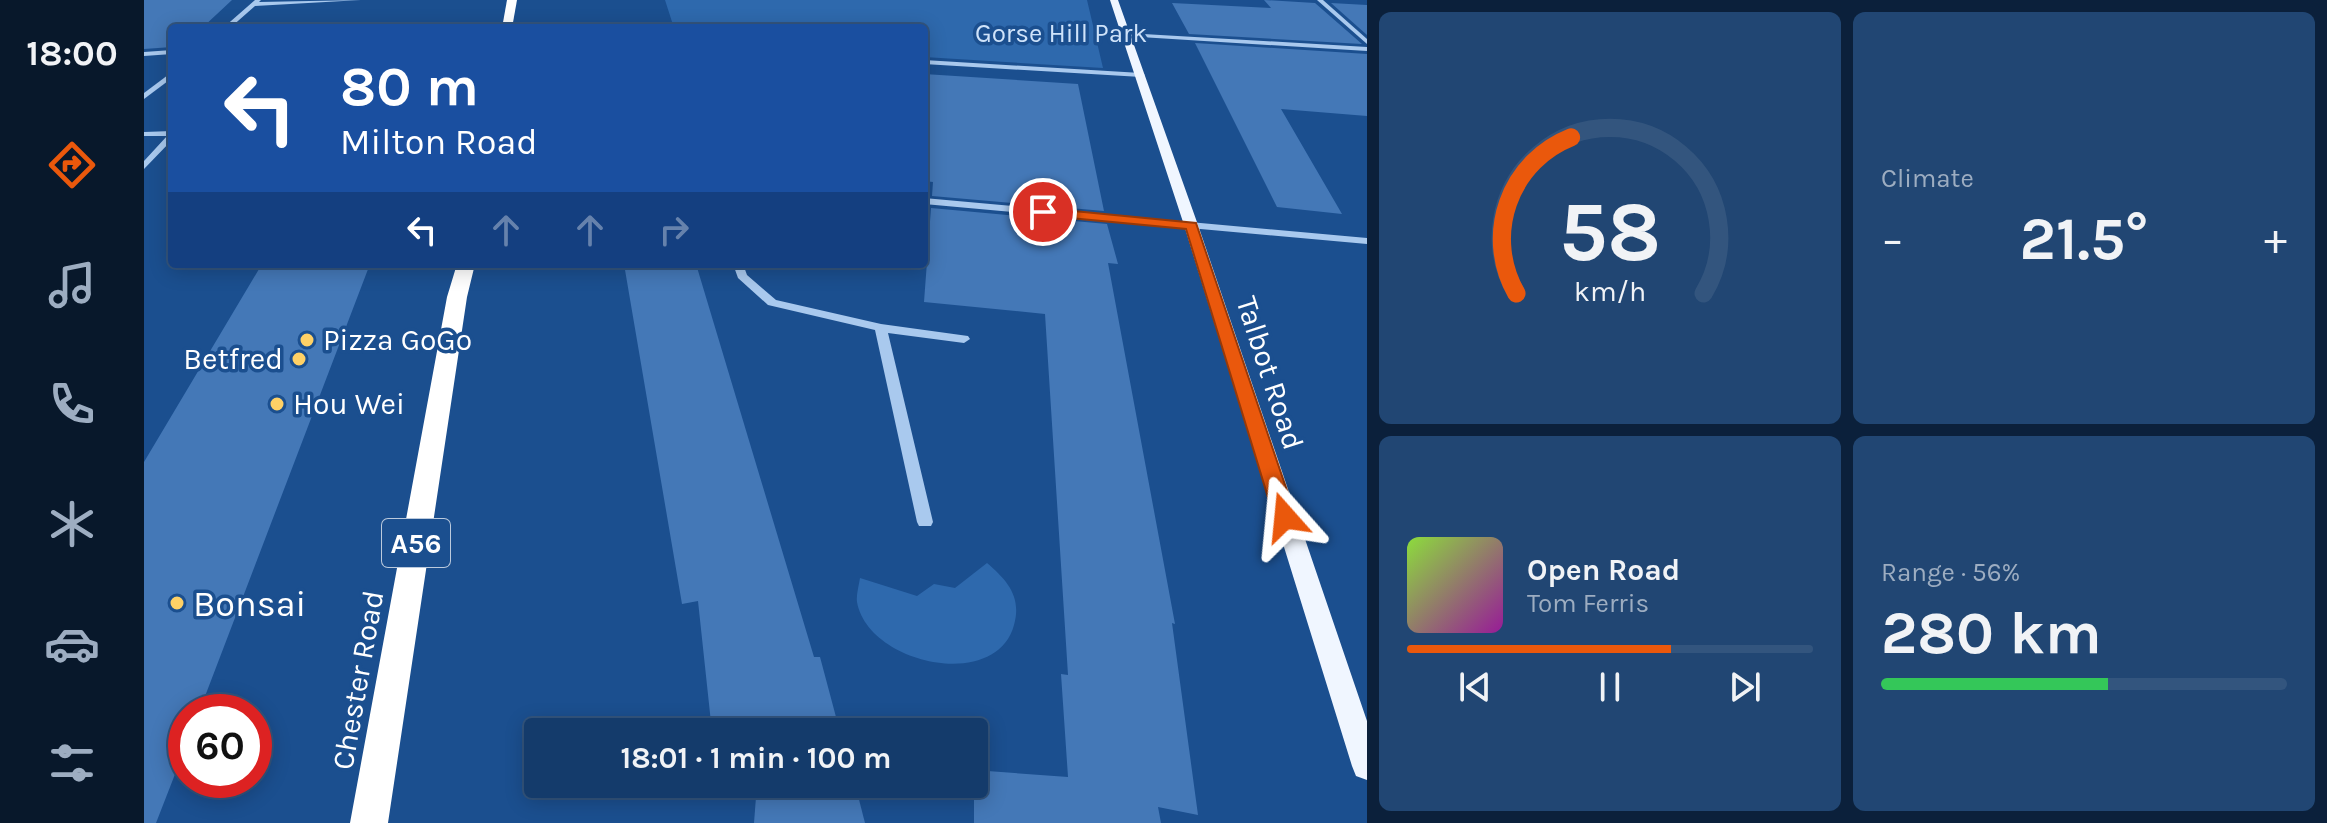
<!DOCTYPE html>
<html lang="en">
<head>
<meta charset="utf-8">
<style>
  :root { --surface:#143b6b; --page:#214673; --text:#f1f3f6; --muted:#9dadc1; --line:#33557e; --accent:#ea580c }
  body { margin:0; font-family:Karla,sans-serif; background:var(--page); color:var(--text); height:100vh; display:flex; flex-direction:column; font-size:30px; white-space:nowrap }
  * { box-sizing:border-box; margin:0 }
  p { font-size:26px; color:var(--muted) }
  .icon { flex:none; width:44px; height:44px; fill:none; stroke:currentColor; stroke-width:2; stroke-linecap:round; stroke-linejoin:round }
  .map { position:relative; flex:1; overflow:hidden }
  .panel { display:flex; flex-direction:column; gap:12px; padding:12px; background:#0b203b; width:960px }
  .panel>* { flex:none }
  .hud { position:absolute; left:24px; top:24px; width:760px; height:244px; border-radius:8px; box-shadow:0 4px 20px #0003,0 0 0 2px var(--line); background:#1a4fa0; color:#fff; overflow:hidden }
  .speed { position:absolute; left:24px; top:694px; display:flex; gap:16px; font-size:40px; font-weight:700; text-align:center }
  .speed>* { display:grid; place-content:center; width:104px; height:104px; border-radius:50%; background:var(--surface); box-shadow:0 4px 20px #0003,0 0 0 2px var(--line); line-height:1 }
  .speed .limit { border:12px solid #d22; background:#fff; color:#111 }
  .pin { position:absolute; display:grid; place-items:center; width:68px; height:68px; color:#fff; margin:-34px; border:4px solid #fff; border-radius:50%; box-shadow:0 2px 8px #0007 }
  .me { position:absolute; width:88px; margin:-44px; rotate:342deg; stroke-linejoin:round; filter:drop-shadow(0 0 6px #0008) }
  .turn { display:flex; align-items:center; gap:28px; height:168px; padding:0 40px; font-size:36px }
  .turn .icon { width:104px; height:104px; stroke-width:2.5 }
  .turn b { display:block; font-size:56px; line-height:68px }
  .lanes { display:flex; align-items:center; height:76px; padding:0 40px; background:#0003; justify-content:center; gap:40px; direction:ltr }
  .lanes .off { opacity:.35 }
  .big { font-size:60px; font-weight:700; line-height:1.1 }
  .panel .card { flex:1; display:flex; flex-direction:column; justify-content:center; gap:12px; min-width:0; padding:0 28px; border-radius:12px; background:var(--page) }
  .panel .dial { align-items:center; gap:0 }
  .dial svg { height:208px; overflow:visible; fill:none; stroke:var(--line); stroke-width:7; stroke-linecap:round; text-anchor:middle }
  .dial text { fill:var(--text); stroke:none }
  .song { display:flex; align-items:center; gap:24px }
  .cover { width:96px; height:96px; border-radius:12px; background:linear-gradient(135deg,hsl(90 70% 55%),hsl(300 70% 35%)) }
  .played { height:8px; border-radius:4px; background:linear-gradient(90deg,var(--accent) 65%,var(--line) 65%) }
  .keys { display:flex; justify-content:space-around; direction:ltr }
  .heat { display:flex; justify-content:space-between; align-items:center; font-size:44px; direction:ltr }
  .charge { height:12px; border-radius:6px; background:linear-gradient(90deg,#34c759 56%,var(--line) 0) }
  .panel .tiles { flex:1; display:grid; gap:12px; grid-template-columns:repeat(2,1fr) }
  .trip { position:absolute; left:380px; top:718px; width:464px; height:80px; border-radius:8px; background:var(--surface); box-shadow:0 4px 20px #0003,0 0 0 2px var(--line); font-weight:700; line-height:80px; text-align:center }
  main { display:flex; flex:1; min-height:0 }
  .menu { display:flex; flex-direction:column; width:144px; justify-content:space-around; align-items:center; background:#08182b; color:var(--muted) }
  .menu .icon { width:56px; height:56px }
  .menu .on { color:var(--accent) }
  .menu b { font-size:36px; color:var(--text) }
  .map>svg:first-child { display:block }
</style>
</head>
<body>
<main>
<nav class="menu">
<b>18:00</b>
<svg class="icon on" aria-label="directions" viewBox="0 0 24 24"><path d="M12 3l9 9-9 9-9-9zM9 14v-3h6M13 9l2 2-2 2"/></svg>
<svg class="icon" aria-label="music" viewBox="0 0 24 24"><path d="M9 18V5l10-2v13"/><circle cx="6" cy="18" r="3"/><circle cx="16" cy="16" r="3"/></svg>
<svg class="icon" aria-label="phone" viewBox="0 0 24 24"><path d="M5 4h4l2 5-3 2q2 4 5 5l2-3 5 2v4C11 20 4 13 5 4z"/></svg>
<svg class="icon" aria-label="climate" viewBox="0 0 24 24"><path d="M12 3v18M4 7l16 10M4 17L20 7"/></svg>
<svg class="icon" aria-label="car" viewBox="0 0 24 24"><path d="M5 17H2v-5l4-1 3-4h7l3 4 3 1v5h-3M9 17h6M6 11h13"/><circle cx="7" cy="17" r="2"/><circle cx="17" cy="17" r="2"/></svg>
<svg class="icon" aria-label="filters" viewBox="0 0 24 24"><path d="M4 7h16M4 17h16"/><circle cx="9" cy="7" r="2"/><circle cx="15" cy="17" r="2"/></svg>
</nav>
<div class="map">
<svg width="1223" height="823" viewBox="0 0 1223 823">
  <rect width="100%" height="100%" fill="#1b4f8f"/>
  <!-- green -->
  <g fill="#2e69ad">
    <path d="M 521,0 L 943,0 L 959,68 L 780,57 L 780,28 L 530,28 Z"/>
    <path d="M 843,563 C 863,580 878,597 870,625 C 852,692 724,664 713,602 C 712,595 715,585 716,578 L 773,596 L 790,584 L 811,588 Z"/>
  </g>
  <!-- building -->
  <g fill="#4478b7">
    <path d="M 0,0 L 88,0 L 58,28 L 28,28 L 28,47 L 0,49 Z"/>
    <path d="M 1120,0 L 1171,3 L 1218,44 L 1045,34 L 1028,3 L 1127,8 Z"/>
    <path d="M 1187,3 L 1223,5 L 1223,35 Z"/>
    <path d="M 1051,43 L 1223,54 L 1223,116 L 1137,109 L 1198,214 L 1133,207 Z"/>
    <path d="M 780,74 L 934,84 L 960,211 L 788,196 L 789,182 L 780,181 Z"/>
    <path d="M 787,208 L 963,224 L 974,264 L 964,263 L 1031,624 L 1028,623 L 1054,815 L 1014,807 L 1017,823 L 830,823 L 830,770 L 924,777 L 917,674 L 924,675 L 901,314 L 780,302 Z"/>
    <path d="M 118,264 L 226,264 L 55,712 L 42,712 L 42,746 L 12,823 L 0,823 L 0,462 Z"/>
    <path d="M 480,264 L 552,264 L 670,657 L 676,657 L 696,732 L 568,732 L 554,601 L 538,604 Z"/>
    <path d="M 613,784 L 711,784 L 721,823 L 610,823 Z"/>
  </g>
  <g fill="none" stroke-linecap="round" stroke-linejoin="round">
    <!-- minor -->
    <g fill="#a9c9ee" fill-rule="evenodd">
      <path d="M 111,0 L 117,0 L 115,2 L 217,0 L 111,6 L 86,28 L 79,28 Z"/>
      <path d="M 1173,0 L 1179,0 L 1223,39 L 1223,44 Z"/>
      <path d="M 982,33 L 1223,47 L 1223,51 L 980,36 Z"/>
      <path d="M 28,50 L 28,54 L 0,56 L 0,52 Z"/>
      <path d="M 780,60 L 997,73 L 1001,75 L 997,77 L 780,64 Z"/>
      <path d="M 28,72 L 28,78 L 0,99 L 0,93 Z"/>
      <path d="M 28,131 L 28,140 L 0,169 L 0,161 L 23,136 L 0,136 L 0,132 Z"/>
      <path d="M 780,198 L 1223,238 L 1223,244 L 780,204 Z"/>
      <path d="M 589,264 L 599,264 L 603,275 L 632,300 L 737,324 L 824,336 L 826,339 L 820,343 L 744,333 L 789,522 L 787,526 L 775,526 L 773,522 L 731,330 L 624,305 L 594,278 Z"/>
    </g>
    <!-- major -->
    <path fill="#f0f6ff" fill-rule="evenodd" d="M 966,0 L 974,0 L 1054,225 L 1223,721 L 1223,780 L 1212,776 L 1208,766 L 1040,225 Z"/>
    <!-- highway -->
    <g fill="#fff" fill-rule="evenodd">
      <path d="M 363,0 L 373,0 L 368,28 L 358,28 Z"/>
      <path d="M 313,264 L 331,264 L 323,297 L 244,823 L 206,823 L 303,297 Z"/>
    </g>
  </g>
  <!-- route -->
  <path fill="#ea580c" stroke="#983908" stroke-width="2" d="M 899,208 L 1052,223 L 1152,517 L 1148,522 L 1134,522 L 1130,517 L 1042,229 L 894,215 L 894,209 Z"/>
  <!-- markers -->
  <g fill="#ffd166" stroke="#1b4f8f" stroke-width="3">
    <circle cx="163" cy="340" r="8"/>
    <circle cx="155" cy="359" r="8"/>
    <circle cx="133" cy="404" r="8"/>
    <circle cx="33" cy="603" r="8"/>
  </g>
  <g text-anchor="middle" stroke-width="7" stroke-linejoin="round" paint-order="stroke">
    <!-- far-park labels -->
    <g font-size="26" fill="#cfe3fa" stroke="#1b4f8f">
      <text x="917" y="42">Gorse Hill Park</text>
    </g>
    <!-- shield labels -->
    <rect fill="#1b4f8f" stroke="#bbcadd" stroke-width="2" x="238" y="519" width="68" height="48" rx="6"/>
    <g font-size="28" font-weight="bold" fill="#fff">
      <text x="272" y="553">A56</text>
    </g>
    <!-- poi labels -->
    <g font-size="30" fill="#fff" stroke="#1b4f8f" text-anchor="start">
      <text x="179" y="350">Pizza GoGo</text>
      <text x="139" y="369" text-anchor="end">Betfred</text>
      <text x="149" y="414">Hou Wei</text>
    </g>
    <!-- street labels -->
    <g font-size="30" fill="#fff" stroke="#1b4f8f">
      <text transform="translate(1126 373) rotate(72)" y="10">Talbot Road</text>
      <text transform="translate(214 680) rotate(-80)" y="10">Chester Road</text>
    </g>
    <!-- near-poi labels -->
    <g font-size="36" fill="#fff" stroke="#1b4f8f" text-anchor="start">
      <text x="49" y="616">Bonsai</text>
    </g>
  </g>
</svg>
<div class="speed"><div class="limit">60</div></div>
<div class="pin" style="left:899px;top:212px;background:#d93025"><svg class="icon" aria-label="arrive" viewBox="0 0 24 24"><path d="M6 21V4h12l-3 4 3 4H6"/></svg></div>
<svg class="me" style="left:1141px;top:517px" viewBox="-20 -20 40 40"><path d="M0-17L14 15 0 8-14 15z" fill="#ea580c" stroke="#fff" stroke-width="4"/></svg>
<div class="trip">18:01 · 1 min · 100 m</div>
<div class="hud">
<div class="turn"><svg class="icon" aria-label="left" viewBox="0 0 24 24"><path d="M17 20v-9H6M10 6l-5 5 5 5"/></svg><div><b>80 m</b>Milton Road</div></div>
<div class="lanes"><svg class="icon" aria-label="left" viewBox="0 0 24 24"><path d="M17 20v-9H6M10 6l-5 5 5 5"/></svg><svg class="icon off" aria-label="ahead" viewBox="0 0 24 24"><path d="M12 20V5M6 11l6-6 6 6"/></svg><svg class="icon off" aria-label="ahead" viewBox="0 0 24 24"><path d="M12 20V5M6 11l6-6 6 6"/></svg><svg class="icon off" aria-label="right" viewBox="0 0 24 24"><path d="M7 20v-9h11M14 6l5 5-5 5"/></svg></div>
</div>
</div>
<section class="panel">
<div class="tiles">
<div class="card dial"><svg viewBox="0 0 100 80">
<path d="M14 69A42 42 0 1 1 86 69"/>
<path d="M14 69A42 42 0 0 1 35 9" stroke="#ea580c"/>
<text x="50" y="56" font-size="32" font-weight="700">58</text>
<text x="50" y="72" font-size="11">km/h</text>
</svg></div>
<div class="card"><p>Climate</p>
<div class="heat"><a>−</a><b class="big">21.5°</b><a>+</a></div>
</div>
<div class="card">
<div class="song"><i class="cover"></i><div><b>Open Road</b><p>Tom Ferris</p></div></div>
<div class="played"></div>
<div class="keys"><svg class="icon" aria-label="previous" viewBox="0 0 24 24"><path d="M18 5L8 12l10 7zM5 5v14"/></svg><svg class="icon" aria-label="pause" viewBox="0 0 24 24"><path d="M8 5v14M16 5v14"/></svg><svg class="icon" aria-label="next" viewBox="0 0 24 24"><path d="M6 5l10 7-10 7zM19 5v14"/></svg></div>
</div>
<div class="card"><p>Range · 56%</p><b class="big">280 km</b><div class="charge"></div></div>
</div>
</section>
</main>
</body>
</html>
